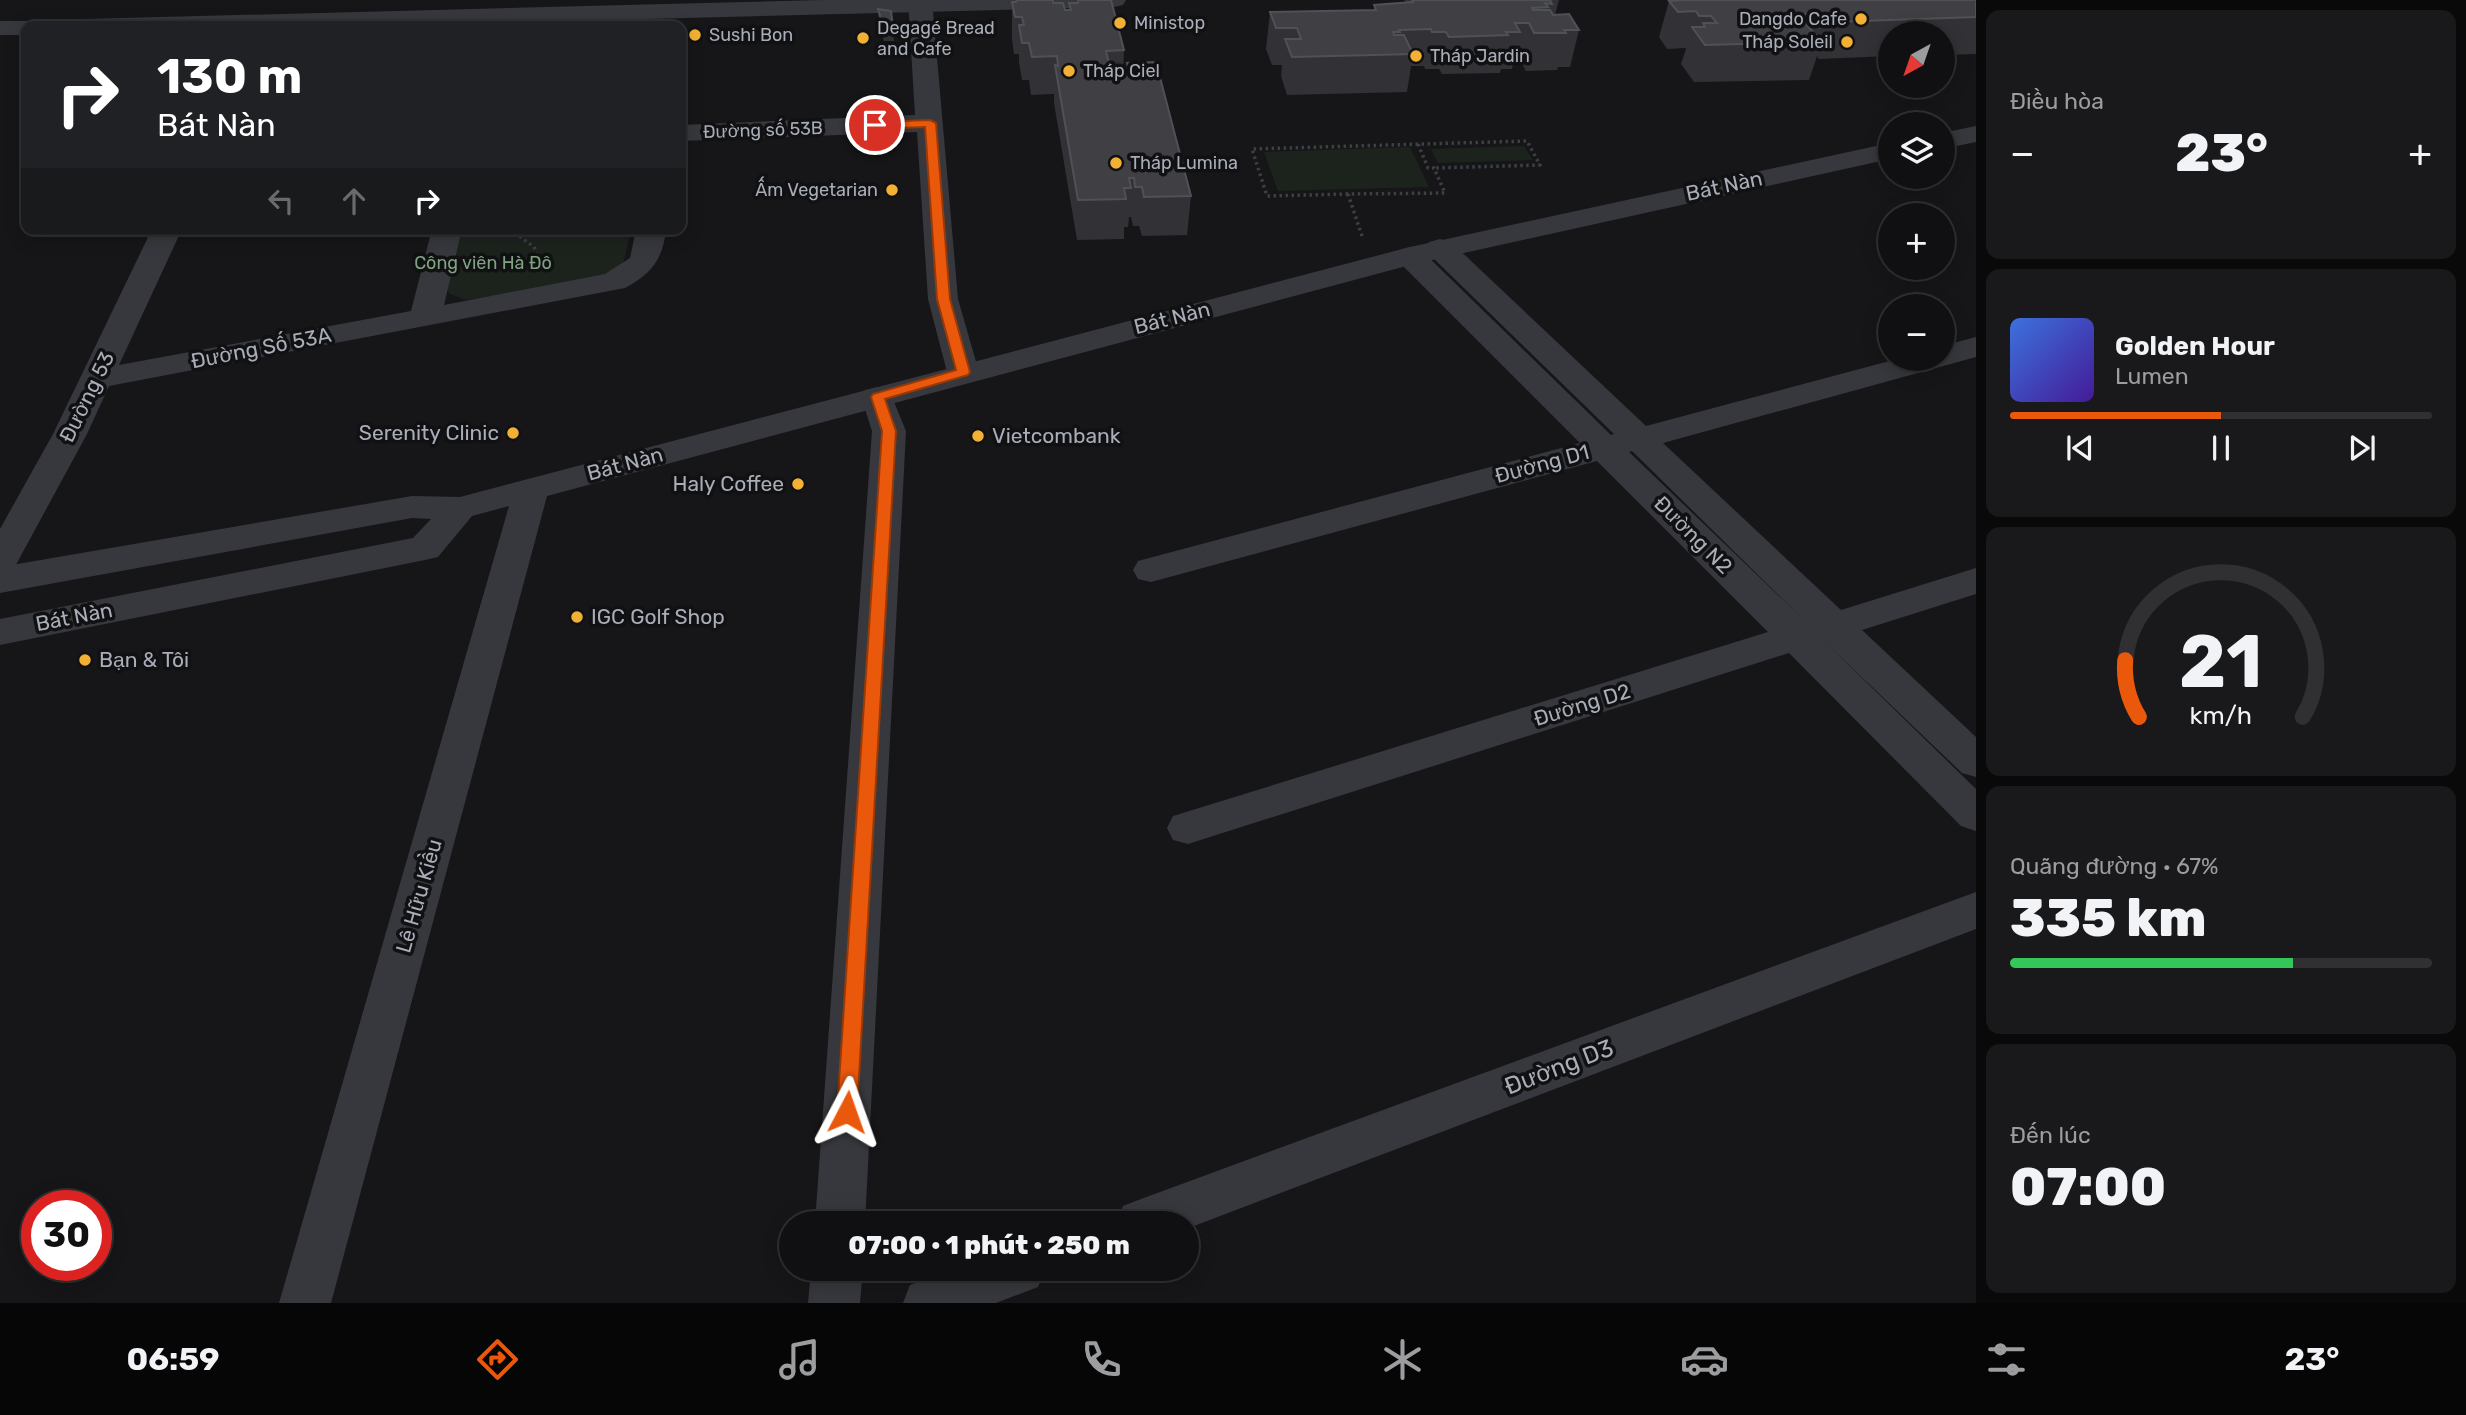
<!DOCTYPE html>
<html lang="vi">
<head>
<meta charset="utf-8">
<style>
  :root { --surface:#101012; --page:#19191b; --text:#f1f3f6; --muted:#9c9d9f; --line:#303032; --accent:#ea580c }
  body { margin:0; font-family:Rubik,sans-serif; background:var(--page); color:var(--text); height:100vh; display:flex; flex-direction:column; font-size:26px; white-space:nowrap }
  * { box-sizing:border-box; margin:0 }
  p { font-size:23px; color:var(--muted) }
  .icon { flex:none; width:38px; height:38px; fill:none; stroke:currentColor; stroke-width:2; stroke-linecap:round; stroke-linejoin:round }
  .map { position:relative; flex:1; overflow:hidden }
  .panel { display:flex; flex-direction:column; gap:10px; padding:10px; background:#09090a; width:490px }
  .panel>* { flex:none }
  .banner { position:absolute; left:21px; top:21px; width:665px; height:214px; border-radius:14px; box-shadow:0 4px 18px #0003,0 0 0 2px var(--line); background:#202124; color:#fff; overflow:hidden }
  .needle { width:46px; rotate:220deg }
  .controls { position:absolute; left:1878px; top:21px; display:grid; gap:14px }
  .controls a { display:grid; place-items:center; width:77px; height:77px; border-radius:50%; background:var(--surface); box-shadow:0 4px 18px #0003,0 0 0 2px var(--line); font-size:35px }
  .speed { position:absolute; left:21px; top:1190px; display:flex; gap:14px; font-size:35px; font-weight:700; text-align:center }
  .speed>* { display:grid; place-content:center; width:91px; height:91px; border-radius:50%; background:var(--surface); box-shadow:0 4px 18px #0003,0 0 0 2px var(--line); line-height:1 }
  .speed .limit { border:10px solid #d22; background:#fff; color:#111 }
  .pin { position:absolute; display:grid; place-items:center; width:60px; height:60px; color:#fff; margin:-30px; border:4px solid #fff; border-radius:50%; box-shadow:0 2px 7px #0007 }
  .me { position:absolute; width:77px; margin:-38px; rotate:4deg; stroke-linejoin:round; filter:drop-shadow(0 0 5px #0008) }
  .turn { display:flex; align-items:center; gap:24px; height:147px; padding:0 21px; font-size:32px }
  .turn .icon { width:91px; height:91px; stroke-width:2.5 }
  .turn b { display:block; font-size:49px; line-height:60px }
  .lanes { display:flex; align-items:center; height:66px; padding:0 21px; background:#0003; justify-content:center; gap:35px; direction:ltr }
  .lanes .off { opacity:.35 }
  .big { font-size:52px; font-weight:800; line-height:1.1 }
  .panel .card { flex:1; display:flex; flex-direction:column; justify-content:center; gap:10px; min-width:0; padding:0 24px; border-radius:14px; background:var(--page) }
  .panel .dial { align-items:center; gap:0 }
  .dial svg { height:182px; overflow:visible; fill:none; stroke:var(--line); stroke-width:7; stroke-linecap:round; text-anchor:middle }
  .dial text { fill:var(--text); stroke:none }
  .song { display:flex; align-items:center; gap:21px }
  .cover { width:84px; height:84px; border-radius:10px; background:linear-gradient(135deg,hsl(220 70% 55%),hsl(260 70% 35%)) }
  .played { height:7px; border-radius:4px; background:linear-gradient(90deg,var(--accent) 50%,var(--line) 50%) }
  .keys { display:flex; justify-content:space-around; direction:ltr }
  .heat { display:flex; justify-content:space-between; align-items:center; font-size:38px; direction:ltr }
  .charge { height:10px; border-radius:5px; background:linear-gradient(90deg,#34c759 67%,var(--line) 0) }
  .trip { position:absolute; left:779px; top:1211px; width:420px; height:70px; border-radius:35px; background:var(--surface); box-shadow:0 4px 18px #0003,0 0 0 2px var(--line); font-weight:800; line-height:70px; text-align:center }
  .dock { display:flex; height:112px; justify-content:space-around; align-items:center; background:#060607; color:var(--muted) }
  .dock .icon { width:49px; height:49px }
  .dock .current { color:var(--accent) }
  .dock b { font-size:32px; color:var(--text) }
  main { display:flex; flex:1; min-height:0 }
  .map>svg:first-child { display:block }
</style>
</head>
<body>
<main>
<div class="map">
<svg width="1976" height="1303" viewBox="0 0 1976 1303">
  <rect width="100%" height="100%" fill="#161618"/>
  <!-- green -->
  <g fill="#1c231d">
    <path d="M 1524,146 L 1533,160 L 1438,163 L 1431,149 Z"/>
    <path d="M 1410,147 L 1429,187 L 1278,191 L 1264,152 Z"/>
    <path d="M 459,229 L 631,229 L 623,265 C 589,290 509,293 466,300 L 450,294 L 445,287 Z"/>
  </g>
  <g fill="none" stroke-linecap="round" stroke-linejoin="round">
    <!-- path -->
    <g stroke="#3d3f44" stroke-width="3.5" stroke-dasharray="2.5 3.5" stroke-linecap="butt">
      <path d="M 1348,194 L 1267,196 L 1252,149 L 1527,141 L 1540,165 L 1434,168"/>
      <path d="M 510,229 L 534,247 L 542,264"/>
      <path d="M 1362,236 L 1348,194 L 1445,193 L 1434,168 L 1428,168 L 1418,144"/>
    </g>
    <!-- minor -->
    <g fill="#37383d" fill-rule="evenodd">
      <path d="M 908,0 L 932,0 L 958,299 L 979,372 L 974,379 L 963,382 L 952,379 L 947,372 L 928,299 L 917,132 L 681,141 L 681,125 L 915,115 Z"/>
      <path d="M 152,229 L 182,229 L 119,365 L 411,311 L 432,229 L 462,229 L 444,305 L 605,274 L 630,258 L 636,229 L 666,229 C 663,260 651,274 625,288 L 109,386 L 87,434 L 18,561 L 13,570 L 0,573 L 0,529 L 53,434 Z"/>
      <path d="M 1440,239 L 1451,242 L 1646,426 L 1897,359 L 1942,359 L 1942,346 L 1976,337 L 1976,357 L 1663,443 L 1841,610 L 1976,568 L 1976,594 L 1862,630 L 1976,737 L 1976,777 L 1962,773 L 1825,642 L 1976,789 L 1976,831 L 1961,826 L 1789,653 L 1188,844 L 1173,840 L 1167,828 L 1173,816 L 1768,632 L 1597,461 L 1151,582 L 1138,579 L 1133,570 L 1138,561 L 1580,443 L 1399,262 L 1395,256 L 1399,250 L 1410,247 L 1421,250 L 1611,435 L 1614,434 L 1429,254 L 1425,248 L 1429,242 ZM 1632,451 L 1805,621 L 1629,452 Z"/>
      <path d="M 877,387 L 889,390 L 906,431 L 865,1223 L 815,1223 L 872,431 L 861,397 L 865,390 Z"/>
      <path d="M 1976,892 L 1976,929 L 1186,1229 L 1186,1223 L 1116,1223 L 1123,1206 L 1141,1199 Z"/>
      <path d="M 811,1269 L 863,1269 L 860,1303 L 808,1303 Z"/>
      <path d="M 953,1269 L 1046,1269 L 1038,1287 L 996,1303 L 903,1303 L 910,1285 Z"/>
    </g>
    <!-- tertiary -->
    <g fill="#37383d" fill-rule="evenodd">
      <path d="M 823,0 L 1126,0 L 1123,5 L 1114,7 L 369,26 L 73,26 L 76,21 L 85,19 Z"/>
      <path d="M 0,21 L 26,21 L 37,26 L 26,26 L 26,35 L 0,35 Z"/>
      <path d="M 1976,126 L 1976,142 L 1942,149 L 1942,133 Z"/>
      <path d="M 1890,143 L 1890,159 L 1414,264 L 547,496 L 331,1303 L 279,1303 L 509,506 L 472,516 L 438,557 L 425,560 L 0,645 L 0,619 L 413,538 L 431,519 L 412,518 L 0,593 L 0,567 L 412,496 L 460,497 L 1410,247 Z"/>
    </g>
  </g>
  <!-- wall -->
  <g fill="#323236">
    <path d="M 1076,0 L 1111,0 L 1124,50 L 1123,72 L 1126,72 L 1127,63 L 1191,196 L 1187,235 L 1142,236 L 1139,226 L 1133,226 L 1131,217 L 1129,217 L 1128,227 L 1124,227 L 1124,239 L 1077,240 L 1054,103 L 1054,94 L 1031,95 L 1029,80 L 1022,80 L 1019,62 L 1019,54 L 1014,54 L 1012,39 L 1012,2 L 1053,3 L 1065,10 L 1069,10 L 1069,3 L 1076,3 Z"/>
    <path d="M 1405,0 L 1559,0 L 1555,15 L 1579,30 L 1570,67 L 1558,67 L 1557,70 L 1526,71 L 1520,60 L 1514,60 L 1512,69 L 1501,69 L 1500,73 L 1442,74 L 1439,69 L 1425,69 L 1424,66 L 1411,66 L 1407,92 L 1287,95 L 1281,76 L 1282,65 L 1272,65 L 1266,49 L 1270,12 L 1374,10 L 1374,5 L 1404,3 Z"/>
    <path d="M 1681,0 L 1976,0 L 1976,54 L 1942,55 L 1942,33 L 1890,33 L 1890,56 L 1819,59 L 1817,56 L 1809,80 L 1694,82 L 1681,64 L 1686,49 L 1685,48 L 1667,49 L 1659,37 L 1669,1 Z"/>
    <path d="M 878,9 L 893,26 L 894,41 L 884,41 L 879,24 Z"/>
  </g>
  <!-- building -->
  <g fill="#3f3f44" stroke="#4f5156" stroke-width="2">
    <path d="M 1017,0 L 1053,0 L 1053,3 L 1063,3 L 1065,10 L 1071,10 L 1069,3 L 1078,3 L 1078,0 L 1111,0 L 1124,50 L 1106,51 L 1111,72 L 1129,71 L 1127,63 L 1156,62 L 1191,196 L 1144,197 L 1142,187 L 1135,187 L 1134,178 L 1129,178 L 1131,188 L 1124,188 L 1126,199 L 1078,200 L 1055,65 L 1058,66 L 1057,56 L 1032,57 L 1029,43 L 1022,43 L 1019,25 L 1024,25 L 1022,17 L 1015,17 L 1012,2 L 1016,2 Z"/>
    <path d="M 1412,0 L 1550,0 L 1552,4 L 1545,3 L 1548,7 L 1532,8 L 1533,10 L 1550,10 L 1553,15 L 1569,14 L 1579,30 L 1564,30 L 1566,33 L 1534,33 L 1529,23 L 1515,23 L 1520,32 L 1506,32 L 1508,35 L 1449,37 L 1446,32 L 1432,32 L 1431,29 L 1399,30 L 1400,32 L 1393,32 L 1394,35 L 1404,35 L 1413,54 L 1292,57 L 1285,39 L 1301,39 L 1297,28 L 1276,28 L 1270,12 L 1376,10 L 1374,5 L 1413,2 Z"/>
    <path d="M 1684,0 L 1976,0 L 1976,17 L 1832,22 L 1825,14 L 1806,14 L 1810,20 L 1795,20 L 1797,23 L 1805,23 L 1822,42 L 1705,45 L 1692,27 L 1705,27 L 1703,23 L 1717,23 L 1711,16 L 1699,16 L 1696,11 L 1678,12 L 1669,1 Z"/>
    <path d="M 878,9 L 891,11 L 893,26 L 883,26 Z"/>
  </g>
  <!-- route -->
  <path fill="#ea580c" stroke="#983908" stroke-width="2" d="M 930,120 L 936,123 L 950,299 L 970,372 L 968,375 L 885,399 L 896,431 L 857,1112 L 854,1119 L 847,1121 L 840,1119 L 837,1112 L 882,431 L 871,397 L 873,394 L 956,370 L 937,299 L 925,127 L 875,129 L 869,125 L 875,122 Z"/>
  <!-- markers -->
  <g fill="#f2b134" stroke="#111113" stroke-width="2.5">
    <circle cx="1861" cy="19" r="7"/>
    <circle cx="1120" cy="23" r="7"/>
    <circle cx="695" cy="35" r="7"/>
    <circle cx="863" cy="38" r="7"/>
    <circle cx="1847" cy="42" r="7"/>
    <circle cx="1416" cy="56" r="7"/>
    <circle cx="1069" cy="71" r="7"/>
    <circle cx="1116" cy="163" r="7"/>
    <circle cx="892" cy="190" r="7"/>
    <circle cx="513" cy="433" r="7"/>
    <circle cx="978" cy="436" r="7"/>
    <circle cx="798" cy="484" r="7"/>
    <circle cx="577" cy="617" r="7"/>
    <circle cx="85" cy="660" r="7"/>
  </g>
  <g text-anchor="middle" stroke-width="7" stroke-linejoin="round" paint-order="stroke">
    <!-- far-poi labels -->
    <g font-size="18" fill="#a8adb8" stroke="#111113" text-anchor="start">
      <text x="1847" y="25" text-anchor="end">Dangdo Cafe</text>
      <text x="1134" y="29">Ministop</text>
      <text x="877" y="34">Degagé Bread<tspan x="877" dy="21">and Cafe</tspan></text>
      <text x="709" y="41">Sushi Bon</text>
      <text x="1833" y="48" text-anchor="end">Tháp Soleil</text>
      <text x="1430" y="62">Tháp Jardin</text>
      <text x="1083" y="77">Tháp Ciel</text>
      <text x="1130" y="169">Tháp Lumina</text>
      <text x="878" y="196" text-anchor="end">Ấm Vegetarian</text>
    </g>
    <!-- far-street labels -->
    <g font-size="18" fill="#a8adb8" stroke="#111113">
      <text transform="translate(763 130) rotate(-2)" y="6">Đường số 53B</text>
    </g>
    <!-- far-park labels -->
    <g font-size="18" fill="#7fa381" stroke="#111113">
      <text x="483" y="269">Công viên Hà Đô</text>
    </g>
    <!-- street labels -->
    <g font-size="21" fill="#a8adb8" stroke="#111113">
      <text transform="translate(1724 186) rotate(-12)" y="7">Bát Nàn</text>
      <text transform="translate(1172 318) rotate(-14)" y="7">Bát Nàn</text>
      <text transform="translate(261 348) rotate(-11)" y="7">Đường Số 53A</text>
      <text transform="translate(87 397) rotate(-64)" y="7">Đường 53</text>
      <text transform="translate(625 464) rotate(-15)" y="7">Bát Nàn</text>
      <text transform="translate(1542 464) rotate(-15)" y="7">Đường D1</text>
      <text transform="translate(1693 535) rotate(45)" y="7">Đường N2</text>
      <text transform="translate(74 617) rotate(-11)" y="7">Bát Nàn</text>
      <text transform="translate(1582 705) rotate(-17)" y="7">Đường D2</text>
      <text transform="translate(419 896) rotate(-74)" y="7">Lê Hữu Kiều</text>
    </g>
    <!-- poi labels -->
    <g font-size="21" fill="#a8adb8" stroke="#111113" text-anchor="start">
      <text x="499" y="440" text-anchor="end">Serenity Clinic</text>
      <text x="992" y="443">Vietcombank</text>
      <text x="784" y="491" text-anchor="end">Haly Coffee</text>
      <text x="591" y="624">IGC Golf Shop</text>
      <text x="99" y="667">Bạn &amp; Tôi</text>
    </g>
    <!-- near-street labels -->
    <g font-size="24" fill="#a8adb8" stroke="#111113">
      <text transform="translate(1559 1067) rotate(-21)" y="8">Đường D3</text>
    </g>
  </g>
</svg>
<div class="controls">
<a><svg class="needle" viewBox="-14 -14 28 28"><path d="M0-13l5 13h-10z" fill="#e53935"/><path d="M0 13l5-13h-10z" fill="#9c9d9f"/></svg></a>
<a><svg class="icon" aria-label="layers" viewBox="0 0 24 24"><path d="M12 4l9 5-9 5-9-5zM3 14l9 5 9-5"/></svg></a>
<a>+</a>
<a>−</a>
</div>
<div class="speed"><div class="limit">30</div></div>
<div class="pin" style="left:875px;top:125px;background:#d93025"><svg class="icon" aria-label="arrive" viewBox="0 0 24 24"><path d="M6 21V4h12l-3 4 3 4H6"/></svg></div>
<svg class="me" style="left:847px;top:1112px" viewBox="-20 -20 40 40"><path d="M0-17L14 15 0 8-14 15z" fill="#ea580c" stroke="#fff" stroke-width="4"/></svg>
<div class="trip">07:00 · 1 phút · 250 m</div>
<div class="banner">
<div class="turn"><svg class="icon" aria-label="right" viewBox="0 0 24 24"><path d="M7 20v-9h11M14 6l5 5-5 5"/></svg><div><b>130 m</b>Bát Nàn</div></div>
<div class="lanes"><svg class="icon off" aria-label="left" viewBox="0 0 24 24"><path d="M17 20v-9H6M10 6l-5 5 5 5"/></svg><svg class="icon off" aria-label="ahead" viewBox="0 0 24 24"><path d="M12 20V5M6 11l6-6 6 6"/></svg><svg class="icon" aria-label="right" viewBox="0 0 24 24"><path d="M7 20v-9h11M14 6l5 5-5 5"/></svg></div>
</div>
</div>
<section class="panel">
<div class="card"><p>Điều hòa</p>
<div class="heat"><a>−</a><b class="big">23°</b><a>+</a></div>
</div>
<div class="card">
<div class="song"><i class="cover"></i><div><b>Golden Hour</b><p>Lumen</p></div></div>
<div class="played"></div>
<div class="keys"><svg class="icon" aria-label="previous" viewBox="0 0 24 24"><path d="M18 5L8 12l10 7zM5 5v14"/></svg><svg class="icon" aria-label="pause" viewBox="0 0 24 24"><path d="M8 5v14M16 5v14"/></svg><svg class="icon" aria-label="next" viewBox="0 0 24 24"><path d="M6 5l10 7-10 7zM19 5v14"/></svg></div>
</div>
<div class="card dial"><svg viewBox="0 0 100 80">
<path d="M14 69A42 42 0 1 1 86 69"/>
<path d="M14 69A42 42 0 0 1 8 44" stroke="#ea580c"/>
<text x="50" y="56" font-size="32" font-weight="700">21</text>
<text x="50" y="72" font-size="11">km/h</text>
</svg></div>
<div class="card"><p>Quãng đường · 67%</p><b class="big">335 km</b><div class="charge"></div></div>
<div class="card"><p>Đến lúc</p><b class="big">07:00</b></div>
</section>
</main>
<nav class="dock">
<b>06:59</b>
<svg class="icon current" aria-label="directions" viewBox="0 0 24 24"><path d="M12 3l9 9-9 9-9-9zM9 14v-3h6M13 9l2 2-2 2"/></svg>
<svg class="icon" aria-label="music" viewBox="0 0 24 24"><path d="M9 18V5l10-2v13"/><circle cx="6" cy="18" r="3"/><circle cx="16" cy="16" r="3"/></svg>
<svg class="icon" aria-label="phone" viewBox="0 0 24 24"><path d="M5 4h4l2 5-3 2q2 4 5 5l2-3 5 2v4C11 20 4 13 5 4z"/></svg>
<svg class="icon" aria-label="climate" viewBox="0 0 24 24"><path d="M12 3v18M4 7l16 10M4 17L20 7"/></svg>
<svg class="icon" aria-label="car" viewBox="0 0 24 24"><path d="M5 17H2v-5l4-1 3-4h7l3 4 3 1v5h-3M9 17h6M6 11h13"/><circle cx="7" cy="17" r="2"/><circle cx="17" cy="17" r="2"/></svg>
<svg class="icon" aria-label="filters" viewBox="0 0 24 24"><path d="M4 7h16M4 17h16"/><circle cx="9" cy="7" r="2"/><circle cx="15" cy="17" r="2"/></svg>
<b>23°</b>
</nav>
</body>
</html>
